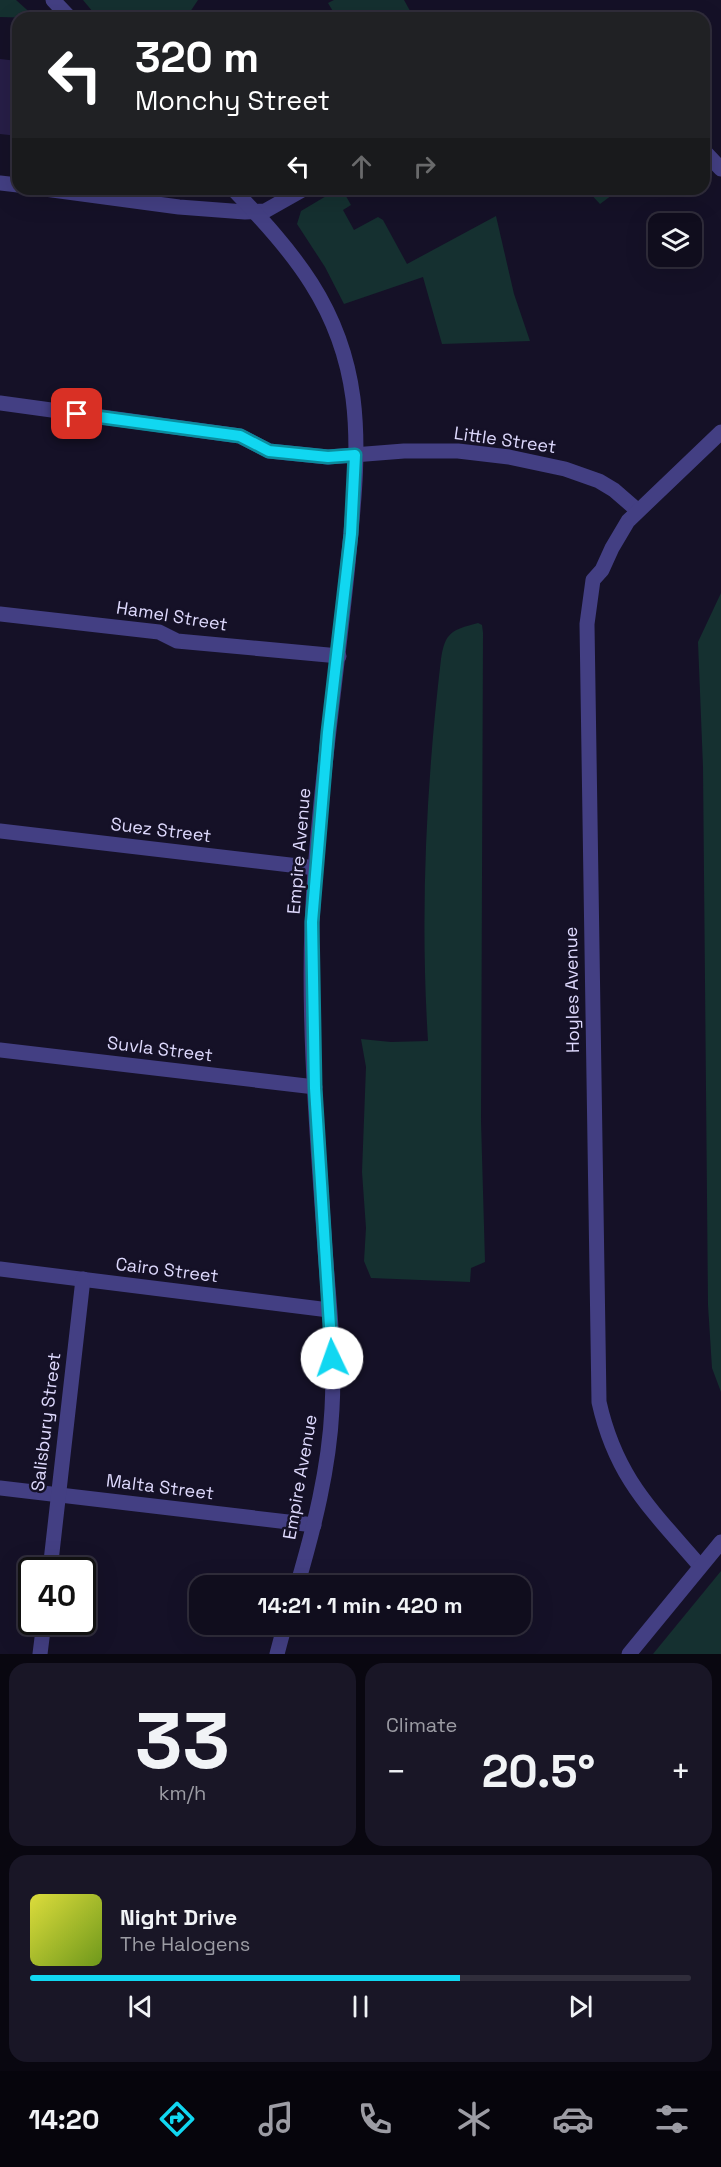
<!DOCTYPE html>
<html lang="en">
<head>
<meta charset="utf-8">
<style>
  :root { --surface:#100d1d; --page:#191626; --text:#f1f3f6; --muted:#9c9ca4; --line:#302d3b; --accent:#11d7f1 }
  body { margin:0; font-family:"Space Grotesk",sans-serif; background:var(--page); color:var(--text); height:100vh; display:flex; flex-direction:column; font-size:22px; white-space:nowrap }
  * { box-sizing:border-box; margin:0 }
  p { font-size:20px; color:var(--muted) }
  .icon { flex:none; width:33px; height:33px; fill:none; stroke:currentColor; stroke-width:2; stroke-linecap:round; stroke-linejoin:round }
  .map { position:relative; height:1654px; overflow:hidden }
  .sheet { display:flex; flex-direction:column; gap:9px; padding:9px; background:#090710; flex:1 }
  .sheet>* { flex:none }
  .top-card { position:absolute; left:12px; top:12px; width:698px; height:183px; border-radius:18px; box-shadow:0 6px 24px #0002,0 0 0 2px var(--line); background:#202124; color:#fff; overflow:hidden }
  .tools { position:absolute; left:648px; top:213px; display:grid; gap:12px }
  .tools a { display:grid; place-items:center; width:54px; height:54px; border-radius:12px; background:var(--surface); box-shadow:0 6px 24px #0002,0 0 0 2px var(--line); font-size:30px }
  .speed { position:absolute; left:18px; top:1557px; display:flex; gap:12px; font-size:30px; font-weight:700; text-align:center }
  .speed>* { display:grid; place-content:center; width:78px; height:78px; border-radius:50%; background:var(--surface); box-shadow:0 6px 24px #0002,0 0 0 2px var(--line); line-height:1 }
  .speed .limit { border:3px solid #111; border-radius:9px; background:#fff; color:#111 }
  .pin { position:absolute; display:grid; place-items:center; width:51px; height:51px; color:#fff; margin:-26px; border-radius:12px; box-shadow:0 3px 9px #0006 }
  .me { position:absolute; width:66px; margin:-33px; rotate:357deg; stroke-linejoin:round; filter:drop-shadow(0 0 4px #0008) }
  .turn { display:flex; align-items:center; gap:21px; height:126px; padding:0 24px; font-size:27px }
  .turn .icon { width:78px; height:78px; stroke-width:2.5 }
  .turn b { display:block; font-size:42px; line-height:51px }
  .lanes { display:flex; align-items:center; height:57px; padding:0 24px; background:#0003; justify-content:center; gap:30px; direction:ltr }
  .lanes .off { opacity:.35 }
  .big { font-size:45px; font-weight:700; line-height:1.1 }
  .sheet .tile { flex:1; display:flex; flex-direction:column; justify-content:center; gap:9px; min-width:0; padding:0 21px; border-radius:18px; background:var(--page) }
  .sheet .dial { align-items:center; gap:0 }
  .dial b { font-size:78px; line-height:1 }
  .song { display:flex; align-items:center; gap:18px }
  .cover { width:72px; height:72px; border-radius:9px; background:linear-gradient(135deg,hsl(60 70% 55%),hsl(80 70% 35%)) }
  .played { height:6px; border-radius:3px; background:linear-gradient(90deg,var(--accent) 65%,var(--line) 65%) }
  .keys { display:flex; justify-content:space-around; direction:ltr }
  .heat { display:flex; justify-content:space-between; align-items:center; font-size:33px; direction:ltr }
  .sheet .tiles { flex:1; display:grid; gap:9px; grid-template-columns:1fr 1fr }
  .tile:last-child { grid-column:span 2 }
  .trip { position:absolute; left:189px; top:1575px; width:342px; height:60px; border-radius:18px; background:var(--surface); box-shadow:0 6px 24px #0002,0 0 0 2px var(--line); font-weight:700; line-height:60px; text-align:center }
  .tab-bar { display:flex; height:96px; justify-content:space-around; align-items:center; background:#06050c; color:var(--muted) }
  .tab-bar .icon { width:42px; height:42px }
  .tab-bar .active { color:var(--accent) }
  .tab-bar b { font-size:27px; color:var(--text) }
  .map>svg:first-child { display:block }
</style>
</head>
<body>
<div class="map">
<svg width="721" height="1654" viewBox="0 0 721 1654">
  <rect width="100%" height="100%" fill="#151127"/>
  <!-- green -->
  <g fill="#153030">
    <path d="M 0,0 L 16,0 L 36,18 L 0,17 Z"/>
    <path d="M 83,0 L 198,0 L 186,18 L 98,18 Z"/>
    <path d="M 334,0 L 404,0 L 414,18 L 337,18 L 328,3 Z"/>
    <path d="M 338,189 L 342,189 L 351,205 L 343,210 L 354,230 L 378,217 L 383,220 L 407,264 L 496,216 L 514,294 L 530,341 L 442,344 L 423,277 L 344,304 L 325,267 L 297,224 L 301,211 Z"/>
    <path d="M 535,189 L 604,189 L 600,192 L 603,197 L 609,194 L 606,189 L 610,193 L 620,189 L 600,204 L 589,192 L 531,197 L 537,194 Z"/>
    <path d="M 721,593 L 721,1392 L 712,1368 L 708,1305 L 703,767 L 698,642 Z"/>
    <path d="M 478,623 L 482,625 L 483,633 L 481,1121 L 485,1262 L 471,1268 L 470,1282 L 371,1278 L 364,1261 L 366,1228 L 362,1172 L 366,1067 L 361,1039 L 391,1042 L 428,1041 C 420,913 426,786 441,659 C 445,632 452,630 478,623 Z"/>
    <path d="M 721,1571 L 721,1654 L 653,1654 Z"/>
  </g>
  <!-- building -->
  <path fill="#271e47" d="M 0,59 L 18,61 L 18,136 L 0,134 Z"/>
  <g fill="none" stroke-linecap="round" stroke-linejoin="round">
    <!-- minor -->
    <g stroke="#433f83" stroke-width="15">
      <path d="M 704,151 L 721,169"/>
      <path d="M 0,183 L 18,185"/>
      <path d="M 45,189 L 179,207 L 245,212 L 265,211 L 304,189"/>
      <path d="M 0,403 L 240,436 L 269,451 L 328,457 L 404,451 L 458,451 L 509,457 L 565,469 L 599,481 L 614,490 L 637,510"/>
      <path d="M 0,614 L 159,632 L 177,641 L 339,656"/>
      <path d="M 0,831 L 316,868"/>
      <path d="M 0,1050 L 315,1087"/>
      <path d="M 0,1269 L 329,1310"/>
      <path d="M 0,1488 L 314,1525"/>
      <path d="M 700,1566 C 651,1509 616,1478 599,1402 L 587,624 L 593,580 L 602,570 L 612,548 L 628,521 L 721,432"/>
      <path d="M 50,1570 L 83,1279"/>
      <path d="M 40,1654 L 44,1622"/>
    </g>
    <!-- tertiary -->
    <g stroke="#433f83" stroke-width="15">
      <path d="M 53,0 L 70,18"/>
      <path d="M 233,189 C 294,253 341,307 353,398 C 360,453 353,510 348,564 C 336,684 317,804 312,924 C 308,1033 318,1142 325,1250 C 329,1302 335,1355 332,1409 C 329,1469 314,1528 297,1586"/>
      <path d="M 277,1654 L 285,1624"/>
      <path d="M 629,1654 L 721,1542"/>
    </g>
  </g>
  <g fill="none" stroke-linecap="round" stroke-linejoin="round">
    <!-- route casing -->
    <g stroke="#0b8c9d" stroke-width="15">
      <path id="route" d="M 77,414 L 240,436 L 269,451 L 328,457 L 355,455 L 351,534 L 328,732 L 312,922 L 315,1088 L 332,1358"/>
    </g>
    <!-- route -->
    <use href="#route" stroke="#11d7f1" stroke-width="10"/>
  </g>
  <g text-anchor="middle" stroke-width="5" stroke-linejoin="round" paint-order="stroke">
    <!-- street labels -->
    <g font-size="18" fill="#ded9fd" stroke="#151127">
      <text transform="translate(505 440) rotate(8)" y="6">Little Street</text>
      <text transform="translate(172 616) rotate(9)" y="6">Hamel Street</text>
      <text transform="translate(161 830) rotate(7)" y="6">Suez Street</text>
      <text transform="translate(299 851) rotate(-85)" y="6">Empire Avenue</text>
      <text transform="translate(572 990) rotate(-91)" y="6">Hoyles Avenue</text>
      <text transform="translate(160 1049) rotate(7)" y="6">Suvla Street</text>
      <text transform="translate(167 1270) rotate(7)" y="6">Cairo Street</text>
      <text transform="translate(46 1422) rotate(-83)" y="6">Salisbury Street</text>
      <text transform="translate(300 1477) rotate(-80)" y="6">Empire Avenue</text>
      <text transform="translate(160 1487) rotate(7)" y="6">Malta Street</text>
    </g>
  </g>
</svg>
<div class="tools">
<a><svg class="icon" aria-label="layers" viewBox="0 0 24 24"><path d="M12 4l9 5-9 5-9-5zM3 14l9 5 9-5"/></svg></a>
</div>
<div class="speed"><div class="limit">40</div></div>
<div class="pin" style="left:77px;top:414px;background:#d93025"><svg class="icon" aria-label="arrive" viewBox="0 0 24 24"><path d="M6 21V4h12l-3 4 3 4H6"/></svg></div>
<svg class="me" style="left:332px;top:1358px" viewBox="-20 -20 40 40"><circle r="19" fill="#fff"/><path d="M0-13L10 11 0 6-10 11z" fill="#11d7f1"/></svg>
<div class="trip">14:21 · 1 min · 420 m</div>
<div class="top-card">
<div class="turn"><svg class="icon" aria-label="left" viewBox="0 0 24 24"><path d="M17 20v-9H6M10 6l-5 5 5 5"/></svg><div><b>320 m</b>Monchy Street</div></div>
<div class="lanes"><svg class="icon" aria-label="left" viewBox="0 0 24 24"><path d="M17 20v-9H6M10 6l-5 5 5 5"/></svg><svg class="icon off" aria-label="ahead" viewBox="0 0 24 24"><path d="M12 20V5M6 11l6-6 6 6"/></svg><svg class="icon off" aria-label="right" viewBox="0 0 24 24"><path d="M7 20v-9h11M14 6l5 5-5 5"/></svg></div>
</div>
</div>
<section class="sheet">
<div class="tiles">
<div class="tile dial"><b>33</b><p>km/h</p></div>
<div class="tile"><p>Climate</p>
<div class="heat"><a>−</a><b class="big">20.5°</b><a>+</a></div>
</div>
<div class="tile">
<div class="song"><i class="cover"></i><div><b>Night Drive</b><p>The Halogens</p></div></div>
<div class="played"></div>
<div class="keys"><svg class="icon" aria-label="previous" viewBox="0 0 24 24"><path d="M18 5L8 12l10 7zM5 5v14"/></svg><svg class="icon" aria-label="pause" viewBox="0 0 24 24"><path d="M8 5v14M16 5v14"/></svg><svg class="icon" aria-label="next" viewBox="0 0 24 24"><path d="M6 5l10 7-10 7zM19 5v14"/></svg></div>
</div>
</div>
</section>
<nav class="tab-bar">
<b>14:20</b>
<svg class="icon active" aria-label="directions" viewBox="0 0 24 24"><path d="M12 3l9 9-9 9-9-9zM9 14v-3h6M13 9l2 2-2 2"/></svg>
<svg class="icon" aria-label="music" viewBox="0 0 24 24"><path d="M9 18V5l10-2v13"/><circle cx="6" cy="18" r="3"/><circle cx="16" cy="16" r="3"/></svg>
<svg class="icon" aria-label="phone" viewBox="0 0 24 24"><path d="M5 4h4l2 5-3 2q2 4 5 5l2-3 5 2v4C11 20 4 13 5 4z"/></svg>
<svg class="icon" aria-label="climate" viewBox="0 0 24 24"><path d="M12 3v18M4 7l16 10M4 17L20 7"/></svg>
<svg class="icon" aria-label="car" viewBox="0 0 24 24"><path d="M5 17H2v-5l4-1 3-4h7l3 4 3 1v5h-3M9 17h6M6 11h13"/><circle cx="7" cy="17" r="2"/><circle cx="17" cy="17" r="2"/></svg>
<svg class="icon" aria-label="filters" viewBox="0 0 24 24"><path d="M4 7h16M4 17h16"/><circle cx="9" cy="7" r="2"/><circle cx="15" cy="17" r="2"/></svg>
</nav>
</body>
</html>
